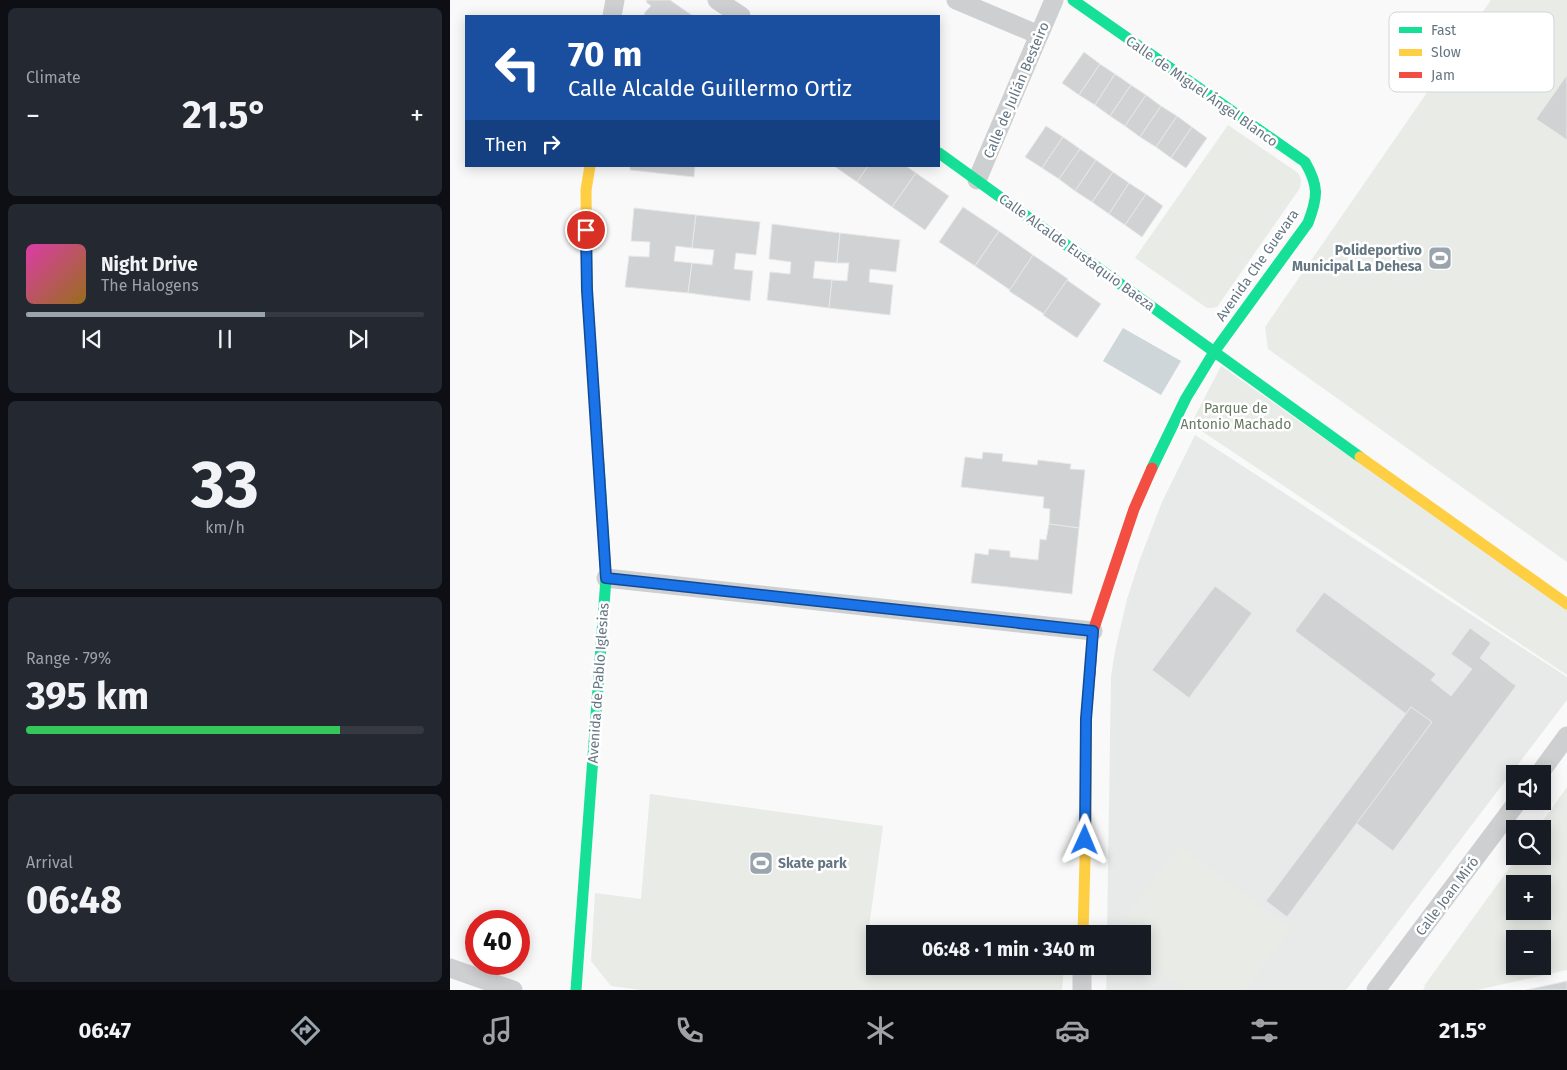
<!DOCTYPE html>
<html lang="en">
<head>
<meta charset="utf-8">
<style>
  :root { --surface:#171b24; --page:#242831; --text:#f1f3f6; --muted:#9ea1a6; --line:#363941; --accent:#99a4ac }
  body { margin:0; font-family:"Fira Sans",sans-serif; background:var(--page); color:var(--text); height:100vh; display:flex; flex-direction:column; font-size:19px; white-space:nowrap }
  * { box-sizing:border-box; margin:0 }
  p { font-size:16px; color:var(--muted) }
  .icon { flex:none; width:28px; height:28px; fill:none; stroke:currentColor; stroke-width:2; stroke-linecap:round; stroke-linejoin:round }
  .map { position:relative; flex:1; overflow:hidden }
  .sheet { display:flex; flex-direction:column; gap:8px; padding:8px; background:#0d0f14; width:450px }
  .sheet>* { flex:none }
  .hud { position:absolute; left:15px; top:15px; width:475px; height:152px; border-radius:0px; box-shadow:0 2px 12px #0003; background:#1a4fa0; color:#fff; overflow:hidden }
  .tools { position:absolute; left:1056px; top:765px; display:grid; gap:10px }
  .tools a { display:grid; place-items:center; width:45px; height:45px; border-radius:0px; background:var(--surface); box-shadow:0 2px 12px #0003; font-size:25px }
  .speed { position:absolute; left:15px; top:910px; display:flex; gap:10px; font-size:25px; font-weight:700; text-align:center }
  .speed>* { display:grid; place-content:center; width:65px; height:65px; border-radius:50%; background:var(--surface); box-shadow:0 2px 12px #0003; line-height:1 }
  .speed .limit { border:8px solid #d22; background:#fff; color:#111 }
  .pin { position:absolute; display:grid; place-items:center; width:42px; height:42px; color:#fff; margin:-21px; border:2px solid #fff; border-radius:50%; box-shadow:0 1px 5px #0007 }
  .me { position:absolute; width:55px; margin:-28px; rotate:1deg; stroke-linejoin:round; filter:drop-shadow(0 0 4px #0008) }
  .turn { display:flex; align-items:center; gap:18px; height:105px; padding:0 20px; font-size:22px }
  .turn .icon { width:65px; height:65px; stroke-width:2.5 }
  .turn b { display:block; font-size:35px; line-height:42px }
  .then { display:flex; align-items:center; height:48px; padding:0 20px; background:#0003; gap:10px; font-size:19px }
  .big { font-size:38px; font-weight:700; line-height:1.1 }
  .sheet .tile { flex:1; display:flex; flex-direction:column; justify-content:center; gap:8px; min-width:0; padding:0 18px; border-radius:8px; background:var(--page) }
  .sheet .dial { align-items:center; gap:0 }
  .dial b { font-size:65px; line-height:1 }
  .song { display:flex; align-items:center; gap:15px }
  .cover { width:60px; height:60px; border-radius:8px; background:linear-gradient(135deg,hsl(320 70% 55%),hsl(40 70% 35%)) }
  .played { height:5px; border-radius:2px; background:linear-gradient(90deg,var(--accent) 60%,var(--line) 60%) }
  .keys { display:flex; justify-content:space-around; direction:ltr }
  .heat { display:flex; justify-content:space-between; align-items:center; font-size:28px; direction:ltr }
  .charge { height:8px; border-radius:4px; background:linear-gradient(90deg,#34c759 79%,var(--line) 0) }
  .trip { position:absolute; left:416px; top:925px; width:285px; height:50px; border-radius:0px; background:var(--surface); box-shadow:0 2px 12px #0003; font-weight:700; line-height:50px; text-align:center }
  .tabs { display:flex; height:80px; justify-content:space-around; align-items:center; background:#090b0e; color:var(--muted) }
  .tabs .icon { width:35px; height:35px }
  .tabs .active { color:var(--accent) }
  .tabs b { font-size:22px; color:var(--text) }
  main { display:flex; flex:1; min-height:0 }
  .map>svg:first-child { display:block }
</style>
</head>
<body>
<main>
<section class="sheet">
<div class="tile"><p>Climate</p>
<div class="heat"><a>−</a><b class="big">21.5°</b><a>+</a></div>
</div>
<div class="tile">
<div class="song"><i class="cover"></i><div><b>Night Drive</b><p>The Halogens</p></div></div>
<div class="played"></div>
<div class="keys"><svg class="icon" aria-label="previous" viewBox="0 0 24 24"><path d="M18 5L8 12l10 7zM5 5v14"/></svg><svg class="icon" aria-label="pause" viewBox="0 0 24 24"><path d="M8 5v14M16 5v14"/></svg><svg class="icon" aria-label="next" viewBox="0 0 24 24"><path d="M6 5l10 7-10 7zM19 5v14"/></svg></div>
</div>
<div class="tile dial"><b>33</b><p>km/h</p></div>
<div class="tile"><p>Range · 79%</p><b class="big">395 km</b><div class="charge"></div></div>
<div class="tile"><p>Arrival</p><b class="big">06:48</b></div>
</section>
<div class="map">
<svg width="1117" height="990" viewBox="0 0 1117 990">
  <rect width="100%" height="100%" fill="#f9f9f9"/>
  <!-- built -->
  <path fill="#e8e9e9" d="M 745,435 L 1117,677 L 1117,700 L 896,990 L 656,990 L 657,966 L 692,966 L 692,934 L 657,934 L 661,676 L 665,651 L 677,599 L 690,559 L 712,502 Z"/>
  <!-- green -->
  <g fill="#e8ebe6" fill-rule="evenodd">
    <path d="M 1041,0 L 1117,0 L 1117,562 L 818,349 L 815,327 Z"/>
    <path d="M 778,125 L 848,173 L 851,179 L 850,188 L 767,307 L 762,308 L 757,308 L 685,258 Z"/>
    <path d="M 771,366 L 1117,609 L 1117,675 L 741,424 Z"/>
    <path d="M 1117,787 L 1117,970 L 1027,990 L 973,990 L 975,986 L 974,986 L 1068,856 L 1092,856 L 1092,829 L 1087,829 ZM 1065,884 L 1092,884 L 1092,911 L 1065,911 ZM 1065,939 L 1092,939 L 1092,966 L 1065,966 Z"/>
    <path d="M 200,794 L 433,826 L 419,927 L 470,934 L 425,934 L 425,966 L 614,966 L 612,990 L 191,990 L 161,986 L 141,961 L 145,893 L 191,899 Z"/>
    <path d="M 729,845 L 841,929 L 795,990 L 734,990 L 693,959 L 692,934 L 663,934 Z"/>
  </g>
  <!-- water -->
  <path fill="#ced6d9" d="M 673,328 L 731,361 L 711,395 L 653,361 Z"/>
  <!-- building -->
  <g fill="#d0d2d3" stroke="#e8e8e8">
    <path d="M 197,0 L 220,0 L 243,16 L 194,16 L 195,12 L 201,6 L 196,2 Z"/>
    <path d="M 634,52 L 650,64 L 629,95 L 612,83 Z"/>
    <path d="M 650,64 L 665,74 L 645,105 L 629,95 Z"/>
    <path d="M 665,74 L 681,85 L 660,116 L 645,105 Z"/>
    <path d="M 1117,75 L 1117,140 L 1086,119 Z"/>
    <path d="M 681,85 L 696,95 L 675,126 L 660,116 Z"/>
    <path d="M 696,95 L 711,106 L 690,137 L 675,126 Z"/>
    <path d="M 711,106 L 727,116 L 706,147 L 690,137 Z"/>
    <path d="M 727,116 L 742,127 L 721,158 L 706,147 Z"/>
    <path d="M 596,126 L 613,137 L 592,168 L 575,157 Z"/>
    <path d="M 742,127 L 757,138 L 736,168 L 721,158 Z"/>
    <path d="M 613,137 L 630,149 L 609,179 L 592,168 Z"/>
    <path d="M 630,149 L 646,160 L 625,191 L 609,179 Z"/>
    <path d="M 646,160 L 663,172 L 642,202 L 625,191 Z"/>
    <path d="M 180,166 L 245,166 L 244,177 L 180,170 Z"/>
    <path d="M 384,166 L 418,166 L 407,182 Z"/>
    <path d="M 418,166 L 456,166 L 466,173 L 442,207 L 407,182 Z"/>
    <path d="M 663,172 L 679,183 L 659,214 L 642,202 Z"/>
    <path d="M 466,173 L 499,196 L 475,230 L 442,207 Z"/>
    <path d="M 679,183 L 696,194 L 675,225 L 659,214 Z"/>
    <path d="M 696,194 L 713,206 L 692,237 L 675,225 Z"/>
    <path d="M 513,207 L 549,231 L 525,266 L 489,242 Z"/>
    <path d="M 184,208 L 246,215 L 242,248 L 226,246 L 224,261 L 242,263 L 238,293 L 175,287 L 179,256 L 199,257 L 200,242 L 181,241 Z"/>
    <path d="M 246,215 L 310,222 L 306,255 L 286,253 L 284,269 L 303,271 L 300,301 L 238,293 L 242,263 L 262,265 L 264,250 L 242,248 Z"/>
    <path d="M 322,224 L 390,233 L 387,263 L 365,261 L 363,278 L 382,280 L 379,308 L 317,300 L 320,272 L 340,274 L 341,262 L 319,259 Z"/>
    <path d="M 549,231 L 583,255 L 560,290 L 525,266 Z"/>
    <path d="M 390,233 L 450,240 L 446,272 L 420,269 L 419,282 L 443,285 L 440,315 L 379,308 L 382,280 L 397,281 L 399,263 L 387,263 Z"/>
    <path d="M 583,255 L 618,279 L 594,314 L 559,291 Z"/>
    <path d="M 617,280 L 651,304 L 627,338 L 593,315 Z"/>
    <path d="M 533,452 L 553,454 L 552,461 L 587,465 L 588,460 L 621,464 L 620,469 L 635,470 L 629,528 L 599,524 L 600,509 L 593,508 L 594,497 L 511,487 L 515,457 L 532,459 Z"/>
    <path d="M 599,524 L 629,528 L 622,594 L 521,583 L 525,553 L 538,555 L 539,549 L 560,551 L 560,557 L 588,560 L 590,539 L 596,540 Z"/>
    <path d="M 765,586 L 802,613 L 739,698 L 702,670 Z"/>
    <path d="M 874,592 L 986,674 L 981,680 L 1001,696 L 1022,669 L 1001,654 L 1020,628 L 1041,643 L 1030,658 L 1066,686 L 943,851 L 906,823 L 982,722 L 961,707 L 956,714 L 845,631 Z"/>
    <path d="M 961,707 L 982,722 L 837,917 L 816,901 Z"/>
    <path d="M 1117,981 L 1117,990 L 1076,990 Z"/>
  </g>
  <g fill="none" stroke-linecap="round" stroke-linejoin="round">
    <!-- street -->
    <g stroke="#cecfd0" stroke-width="19">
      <path d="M 267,0 L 291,16"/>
      <path d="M 506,0 L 589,35"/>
      <path d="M 162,16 L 165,0"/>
      <path d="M 527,180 L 604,0"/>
      <path d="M 156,578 L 643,631"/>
      <path d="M 1089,774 L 1117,736"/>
      <path d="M 0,968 L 63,990"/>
      <path d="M 632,990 L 632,966"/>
      <path d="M 926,990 L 1068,801"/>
    </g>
    <!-- fast -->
    <g stroke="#16e098" stroke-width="11">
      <path d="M 623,0 L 855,162 C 869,186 868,197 858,223 L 764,352 L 736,398 L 702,468"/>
      <path d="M 489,153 L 910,457"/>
      <path d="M 126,990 L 156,578 L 149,464"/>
    </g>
    <!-- slow -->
    <g stroke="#ffcf43" stroke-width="11">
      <path d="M 140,166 L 136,190 L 137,290 L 149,464"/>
      <path d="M 910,457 L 1117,604"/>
      <path d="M 633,934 L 636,822 L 636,719 L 640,674"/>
    </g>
    <!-- jam -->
    <path stroke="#f24e42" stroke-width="11" d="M 640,674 L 643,631 L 684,509 L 702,468"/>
  </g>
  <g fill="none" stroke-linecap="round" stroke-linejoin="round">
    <!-- route casing -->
    <g stroke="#114b97" stroke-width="12">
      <path id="route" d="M 136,230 L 137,290 L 156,578 L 643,631 L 636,719 L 635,840"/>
    </g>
    <!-- route -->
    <use href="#route" stroke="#1a73e8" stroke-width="9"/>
  </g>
  <!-- icons -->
  <defs>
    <g id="stadium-square" transform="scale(1.25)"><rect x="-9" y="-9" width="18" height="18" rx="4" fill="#99a4ac" stroke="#fff"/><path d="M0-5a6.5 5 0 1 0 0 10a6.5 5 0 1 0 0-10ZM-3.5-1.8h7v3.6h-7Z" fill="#fff"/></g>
  </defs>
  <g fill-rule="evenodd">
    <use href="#stadium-square" x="990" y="258"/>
    <use href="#stadium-square" x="311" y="863"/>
  </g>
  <g text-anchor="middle" stroke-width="5" stroke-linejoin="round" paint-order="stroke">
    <!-- street labels -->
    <g font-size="14" fill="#657683" stroke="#fff">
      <text transform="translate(566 90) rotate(-67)" y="5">Calle de Julián Besteiro</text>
      <text transform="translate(752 91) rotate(35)" y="5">Calle de Miguel Ángel Blanco</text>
      <text transform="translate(627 252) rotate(36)" y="5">Calle Alcalde Eustaquio Baeza</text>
      <text transform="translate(807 265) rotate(-55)" y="5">Avenida Che Guevara</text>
      <text transform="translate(148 683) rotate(-86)" y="5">Avenida de Pablo Iglesias</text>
      <text transform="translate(997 896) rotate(-53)" y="5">Calle Joan Miró</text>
    </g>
    <!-- poi labels -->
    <g font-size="14" font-weight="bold" fill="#657683" stroke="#fff" text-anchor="end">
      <text x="972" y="255">Polideportivo<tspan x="972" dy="16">Municipal La Dehesa</tspan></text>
      <text x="328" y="868" text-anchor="start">Skate park</text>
    </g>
    <!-- park labels -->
    <g font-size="14" fill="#687a64" stroke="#fff">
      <text x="786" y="413">Parque de<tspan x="786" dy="16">Antonio Machado</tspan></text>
    </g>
  </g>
  <!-- legend -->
  <rect x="939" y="12" width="165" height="80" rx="8" fill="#fff" stroke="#d1d6da" stroke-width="1"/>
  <rect x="949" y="27" width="23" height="6" fill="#16e098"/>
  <rect x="949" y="49" width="23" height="7" fill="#ffcf43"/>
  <rect x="949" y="72" width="23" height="6" fill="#f24e42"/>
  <g font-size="14" fill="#657683">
    <text x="981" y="35">Fast</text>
    <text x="981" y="57">Slow</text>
    <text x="981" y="80">Jam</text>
  </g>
</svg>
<div class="tools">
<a><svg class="icon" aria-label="sound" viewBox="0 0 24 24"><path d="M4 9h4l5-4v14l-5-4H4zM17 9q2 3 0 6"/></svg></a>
<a><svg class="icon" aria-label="search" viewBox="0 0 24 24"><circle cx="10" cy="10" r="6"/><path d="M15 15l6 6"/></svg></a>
<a>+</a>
<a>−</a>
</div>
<div class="speed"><div class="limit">40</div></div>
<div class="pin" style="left:136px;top:230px;background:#d93025"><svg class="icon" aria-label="arrive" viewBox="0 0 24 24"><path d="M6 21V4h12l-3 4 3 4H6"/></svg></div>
<svg class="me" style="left:635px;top:840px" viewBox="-20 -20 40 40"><path d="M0-17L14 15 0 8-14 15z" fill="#1a73e8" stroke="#fff" stroke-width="4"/></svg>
<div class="trip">06:48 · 1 min · 340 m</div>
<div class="hud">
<div class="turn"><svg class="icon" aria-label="left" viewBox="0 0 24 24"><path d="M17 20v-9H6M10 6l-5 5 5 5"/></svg><div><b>70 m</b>Calle Alcalde Guillermo Ortiz</div></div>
<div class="then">Then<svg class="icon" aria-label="right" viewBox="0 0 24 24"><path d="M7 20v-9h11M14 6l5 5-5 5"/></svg></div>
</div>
</div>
</main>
<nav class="tabs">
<b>06:47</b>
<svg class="icon active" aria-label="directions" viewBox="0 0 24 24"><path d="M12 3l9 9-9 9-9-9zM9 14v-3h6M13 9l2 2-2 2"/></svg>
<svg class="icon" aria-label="music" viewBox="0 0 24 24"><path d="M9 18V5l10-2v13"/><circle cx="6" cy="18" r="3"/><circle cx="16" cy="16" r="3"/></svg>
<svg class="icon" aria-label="phone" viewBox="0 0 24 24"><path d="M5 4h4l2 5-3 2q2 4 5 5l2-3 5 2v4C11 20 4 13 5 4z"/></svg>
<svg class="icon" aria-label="climate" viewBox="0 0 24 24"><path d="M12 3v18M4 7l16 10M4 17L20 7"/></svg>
<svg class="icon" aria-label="car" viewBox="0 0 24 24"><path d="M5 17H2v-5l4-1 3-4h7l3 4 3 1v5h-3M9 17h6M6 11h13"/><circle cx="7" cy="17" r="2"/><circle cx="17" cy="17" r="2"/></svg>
<svg class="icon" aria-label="filters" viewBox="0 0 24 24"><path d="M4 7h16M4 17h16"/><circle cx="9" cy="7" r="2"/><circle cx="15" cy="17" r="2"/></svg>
<b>21.5°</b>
</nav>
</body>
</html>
